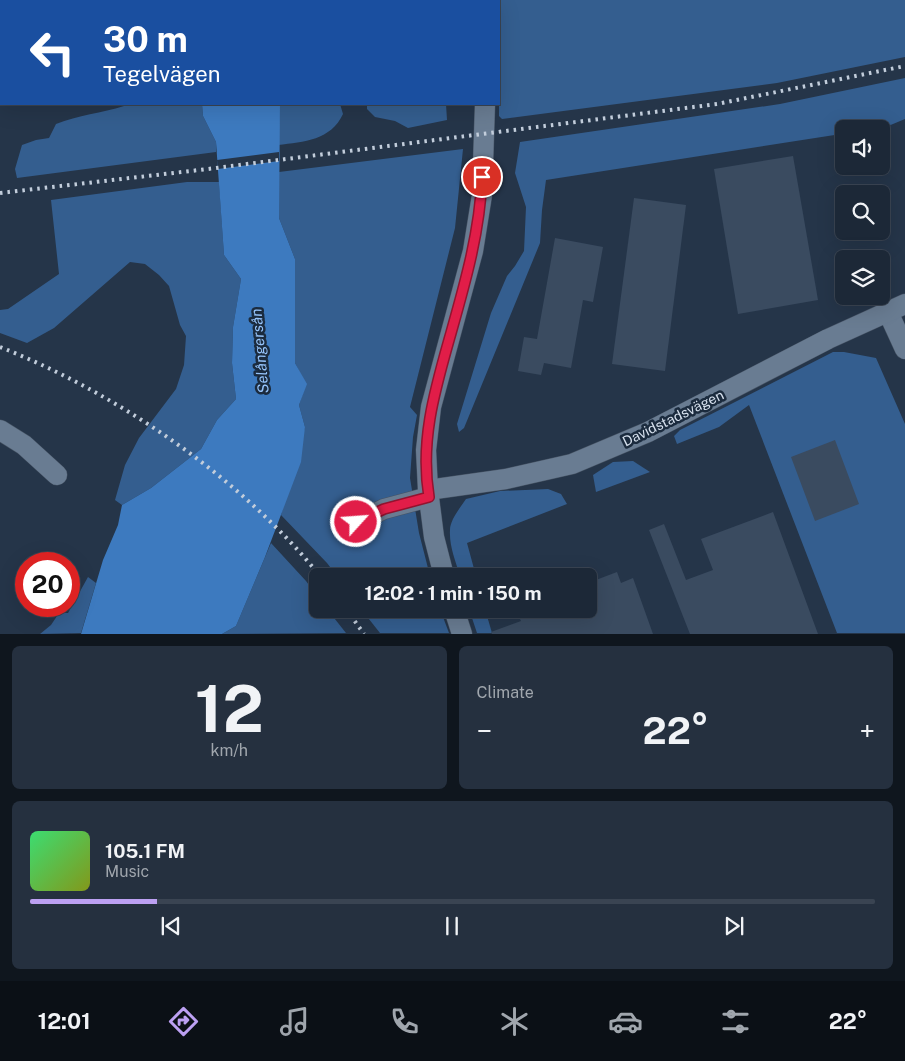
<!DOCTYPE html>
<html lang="en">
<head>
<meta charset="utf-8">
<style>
  :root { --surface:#1c2837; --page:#25303f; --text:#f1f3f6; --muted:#a0a6ad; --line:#3a4452; --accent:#bca0f2 }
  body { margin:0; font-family:"Public Sans",sans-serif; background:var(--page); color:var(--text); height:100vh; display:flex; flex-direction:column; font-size:19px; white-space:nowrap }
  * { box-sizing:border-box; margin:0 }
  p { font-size:16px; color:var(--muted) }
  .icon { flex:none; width:28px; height:28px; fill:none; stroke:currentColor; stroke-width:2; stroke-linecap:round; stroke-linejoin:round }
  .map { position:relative; height:634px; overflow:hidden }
  .sheet { display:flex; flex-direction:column; gap:12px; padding:12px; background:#0f161e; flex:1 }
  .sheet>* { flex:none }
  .banner { position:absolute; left:0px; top:0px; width:500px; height:105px; box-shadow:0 5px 20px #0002,0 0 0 1px var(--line); background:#1a4fa0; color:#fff; overflow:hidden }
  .tools { position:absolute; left:835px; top:120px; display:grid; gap:10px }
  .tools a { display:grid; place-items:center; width:55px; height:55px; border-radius:8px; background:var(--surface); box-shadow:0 5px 20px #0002,0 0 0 1px var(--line); font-size:25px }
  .speed { position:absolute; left:15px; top:552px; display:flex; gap:10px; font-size:25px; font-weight:700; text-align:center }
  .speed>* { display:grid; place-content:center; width:65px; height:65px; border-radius:50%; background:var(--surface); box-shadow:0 5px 20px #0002,0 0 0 1px var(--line); line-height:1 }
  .speed .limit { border:8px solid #d22; background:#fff; color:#111 }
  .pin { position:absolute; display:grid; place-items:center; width:42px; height:42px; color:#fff; margin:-21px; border:2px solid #fff; border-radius:50%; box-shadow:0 1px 5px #0007 }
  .me { position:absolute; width:55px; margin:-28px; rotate:64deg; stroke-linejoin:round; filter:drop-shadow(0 0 4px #0008) }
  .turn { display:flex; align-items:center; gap:18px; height:105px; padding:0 20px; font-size:22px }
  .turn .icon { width:65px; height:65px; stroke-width:2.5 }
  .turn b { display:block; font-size:35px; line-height:42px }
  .big { font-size:38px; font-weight:700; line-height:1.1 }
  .sheet .tile { flex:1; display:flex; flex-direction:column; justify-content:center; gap:8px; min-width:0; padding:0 18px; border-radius:8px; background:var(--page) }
  .sheet .dial { align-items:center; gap:0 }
  .dial b { font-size:65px; line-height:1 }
  .song { display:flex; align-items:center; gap:15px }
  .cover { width:60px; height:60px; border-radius:8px; background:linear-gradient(135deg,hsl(140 70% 55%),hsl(70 70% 35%)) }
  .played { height:5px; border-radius:2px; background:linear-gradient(90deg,var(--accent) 15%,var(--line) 15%) }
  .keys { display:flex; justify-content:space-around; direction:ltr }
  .heat { display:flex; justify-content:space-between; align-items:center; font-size:28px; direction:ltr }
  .sheet .tiles { flex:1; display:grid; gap:12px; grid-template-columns:1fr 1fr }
  .tile:last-child { grid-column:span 2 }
  .trip { position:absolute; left:309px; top:568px; width:288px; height:50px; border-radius:8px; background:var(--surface); box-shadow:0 5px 20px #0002,0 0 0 1px var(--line); font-weight:700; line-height:50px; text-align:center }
  .dock { display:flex; height:80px; justify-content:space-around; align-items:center; background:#0b1016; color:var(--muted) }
  .dock .icon { width:35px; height:35px }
  .dock .on { color:var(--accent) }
  .dock b { font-size:22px; color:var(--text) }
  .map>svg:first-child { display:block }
</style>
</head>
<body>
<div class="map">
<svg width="905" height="634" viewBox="0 0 905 634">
  <rect width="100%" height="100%" fill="#253549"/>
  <!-- green -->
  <g fill="#345e8f">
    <path d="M 500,0 L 905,0 L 905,57 L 777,83 L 502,119 L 499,116 Z"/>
    <path d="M 905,78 L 905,119 L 881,129 L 844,129 L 844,138 L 841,134 L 546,180 L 542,210 L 540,243 L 464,428 L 459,432 L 457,424 L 491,313 L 507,276 L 515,266 L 524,251 L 526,207 L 515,173 L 520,142 L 780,104 Z"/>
    <path d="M 126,104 L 202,104 L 203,116 L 216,142 L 216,152 L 17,178 L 15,169 L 22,145 L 36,140 L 49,138 L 56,124 C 78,115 102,113 124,106 Z"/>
    <path d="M 280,104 L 340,104 L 343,114 C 331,140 304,142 278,145 Z"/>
    <path d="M 367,104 L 446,104 L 447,120 L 408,128 L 395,121 L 375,117 L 367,109 Z"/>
    <path d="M 463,149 L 455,228 L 410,407 L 417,415 L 413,437 L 410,478 L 419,533 L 430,576 L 337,576 L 327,563 L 281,515 L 305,427 L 299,405 L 306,384 L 295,363 L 295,259 L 279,218 L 279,172 Z"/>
    <path d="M 187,182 L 219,182 L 224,255 L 241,279 L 233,327 L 232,363 L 236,399 L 217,420 L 201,449 L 151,488 L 122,505 L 115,500 L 125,465 L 139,438 L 176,389 L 184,365 L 186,336 L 180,325 L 169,286 L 159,275 L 145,264 L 130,262 L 54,328 L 27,343 L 0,333 L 0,310 L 8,309 L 59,274 L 51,200 Z"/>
    <path d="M 833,352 L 844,352 L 876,358 L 905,424 L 905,633 L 837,633 L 749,405 L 719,427 L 677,444 L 674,436 L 680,430 Z"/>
    <path d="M 633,461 L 650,472 L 596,492 L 593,475 L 613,462 Z"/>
    <path d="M 548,489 L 561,494 L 567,504 L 467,543 L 476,576 L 460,576 C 456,562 449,546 450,530 C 450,520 460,508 466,499 L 500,491 Z"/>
    <path d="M 271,543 L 306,581 L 317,596 L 318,609 L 327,609 L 346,633 L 222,634 L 236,626 Z"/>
    <path d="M 88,577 L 96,583 L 81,633 L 40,634 L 51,625 L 59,613 L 68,613 Z"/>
    <path d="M 361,609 L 440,609 L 449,633 L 380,633 Z"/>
    <path d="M 469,609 L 485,609 L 492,633 L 477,633 Z"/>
  </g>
  <!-- water -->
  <path fill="#3d7abf" d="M 202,104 L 280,104 L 279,218 L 295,259 L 295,363 L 307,384 L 299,405 L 305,427 L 301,462 L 265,557 L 236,626 L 222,634 L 81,634 L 103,560 L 118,525 L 122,505 L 151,488 L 201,449 L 217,420 L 236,399 L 232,363 L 233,327 L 241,279 L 224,255 L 216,142 L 203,116 Z"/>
  <!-- pier -->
  <path fill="#253549" d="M 279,152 L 279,161 L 218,169 L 217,160 Z"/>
  <!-- building -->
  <g fill="#3a4b60">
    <path d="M 793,156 L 818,300 L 738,314 L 714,169 Z"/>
    <path d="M 634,198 L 686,205 L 665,371 L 612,364 Z"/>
    <path d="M 555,238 L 603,247 L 593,302 L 583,300 L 571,368 L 544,363 L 541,375 L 518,371 L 524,337 L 537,339 Z"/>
    <path d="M 835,440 L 859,504 L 815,521 L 791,457 Z"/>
    <path d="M 773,512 L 818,634 L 690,634 L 649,530 L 664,524 L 686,580 L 713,570 L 701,539 Z"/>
    <path d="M 617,572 L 621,583 L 633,578 L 653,634 L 492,634 L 491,632 L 521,621 L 519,617 L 541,609 L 588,609 L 588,583 Z"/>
  </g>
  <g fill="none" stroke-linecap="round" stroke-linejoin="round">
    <!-- minor casing -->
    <g stroke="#465364" stroke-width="21">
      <g id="minor">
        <path d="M 485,0 L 485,1"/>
        <path d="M 888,312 L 905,349"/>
        <path d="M 0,430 L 24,445 L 57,475"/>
        <path d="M 428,490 L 506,479 L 572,464 L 648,432 L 828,339 L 905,304"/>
        <path d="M 357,522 L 384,509 L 429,497"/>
        <path d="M 444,576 L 434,537 L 428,490 L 426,450 L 431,407 L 473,251 L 482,195 L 485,104"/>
        <path d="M 454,609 L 462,634"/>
      </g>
    </g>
    <!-- minor -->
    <use href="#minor" stroke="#697c92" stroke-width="20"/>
    <!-- rail -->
    <g stroke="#c2cddb" stroke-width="4" stroke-dasharray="2.5 5" stroke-linecap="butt">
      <path d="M 0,193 L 208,169 L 717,104 L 905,66"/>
      <path d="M 0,347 C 117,393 241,478 320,576"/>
      <path d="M 346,609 L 364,634"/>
    </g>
  </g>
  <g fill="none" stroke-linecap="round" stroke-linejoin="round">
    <!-- route casing -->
    <g stroke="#92132f" stroke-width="12">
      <path id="route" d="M 356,522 L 384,509 L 429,497 C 420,442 434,393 449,340 C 464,287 480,233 482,177"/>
    </g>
    <!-- route -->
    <use href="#route" stroke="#e11d48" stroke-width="9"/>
  </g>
  <g text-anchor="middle" stroke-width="5" stroke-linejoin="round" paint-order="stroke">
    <!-- street labels -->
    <g font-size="14" fill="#d7e1ee" stroke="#1b2b3e">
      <text transform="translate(673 418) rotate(-26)" y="5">Davidstadsvägen</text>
    </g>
    <!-- water labels -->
    <g font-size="15" font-style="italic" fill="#95c3fa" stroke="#1b2b3e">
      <text transform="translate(260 351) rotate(-95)" y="5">Selångersån</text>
    </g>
  </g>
</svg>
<div class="tools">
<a><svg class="icon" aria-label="sound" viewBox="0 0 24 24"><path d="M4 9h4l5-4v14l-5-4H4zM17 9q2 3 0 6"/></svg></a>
<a><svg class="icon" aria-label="search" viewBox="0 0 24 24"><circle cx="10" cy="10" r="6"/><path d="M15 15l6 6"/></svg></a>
<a><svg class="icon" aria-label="layers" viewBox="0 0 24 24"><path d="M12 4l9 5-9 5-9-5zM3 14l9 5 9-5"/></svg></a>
</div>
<div class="speed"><div class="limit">20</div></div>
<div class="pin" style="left:482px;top:177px;background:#d93025"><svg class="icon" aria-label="arrive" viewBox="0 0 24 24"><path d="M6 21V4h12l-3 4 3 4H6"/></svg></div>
<svg class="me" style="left:356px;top:522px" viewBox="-20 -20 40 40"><circle r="17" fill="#e11d48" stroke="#fff" stroke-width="3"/><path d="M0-11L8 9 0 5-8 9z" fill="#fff"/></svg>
<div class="trip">12:02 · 1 min · 150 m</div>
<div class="banner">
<div class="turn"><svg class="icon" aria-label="left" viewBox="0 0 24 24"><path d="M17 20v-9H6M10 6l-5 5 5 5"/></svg><div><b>30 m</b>Tegelvägen</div></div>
</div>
</div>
<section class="sheet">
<div class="tiles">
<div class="tile dial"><b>12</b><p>km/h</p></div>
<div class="tile"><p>Climate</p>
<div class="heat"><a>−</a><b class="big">22°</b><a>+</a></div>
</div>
<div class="tile">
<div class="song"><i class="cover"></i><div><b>105.1 FM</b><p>Music</p></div></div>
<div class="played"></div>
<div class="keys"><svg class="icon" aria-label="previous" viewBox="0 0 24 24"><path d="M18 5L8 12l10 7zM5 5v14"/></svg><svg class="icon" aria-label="pause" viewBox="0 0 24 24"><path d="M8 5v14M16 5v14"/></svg><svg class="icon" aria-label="next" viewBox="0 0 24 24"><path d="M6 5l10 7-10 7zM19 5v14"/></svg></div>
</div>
</div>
</section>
<nav class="dock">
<b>12:01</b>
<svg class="icon on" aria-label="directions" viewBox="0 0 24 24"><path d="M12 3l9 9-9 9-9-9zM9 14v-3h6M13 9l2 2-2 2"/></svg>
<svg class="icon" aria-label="music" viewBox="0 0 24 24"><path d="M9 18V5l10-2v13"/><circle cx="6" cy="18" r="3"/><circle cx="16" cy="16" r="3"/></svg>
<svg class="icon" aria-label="phone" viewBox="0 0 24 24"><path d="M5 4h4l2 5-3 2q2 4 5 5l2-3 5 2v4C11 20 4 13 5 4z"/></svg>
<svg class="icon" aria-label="climate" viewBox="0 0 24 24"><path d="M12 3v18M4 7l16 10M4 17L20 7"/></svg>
<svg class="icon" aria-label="car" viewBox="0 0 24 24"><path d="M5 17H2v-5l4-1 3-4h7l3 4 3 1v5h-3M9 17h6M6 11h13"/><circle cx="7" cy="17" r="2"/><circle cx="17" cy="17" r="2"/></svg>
<svg class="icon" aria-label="filters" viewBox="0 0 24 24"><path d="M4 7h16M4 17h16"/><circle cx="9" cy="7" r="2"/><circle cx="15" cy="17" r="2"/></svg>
<b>22°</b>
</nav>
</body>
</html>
